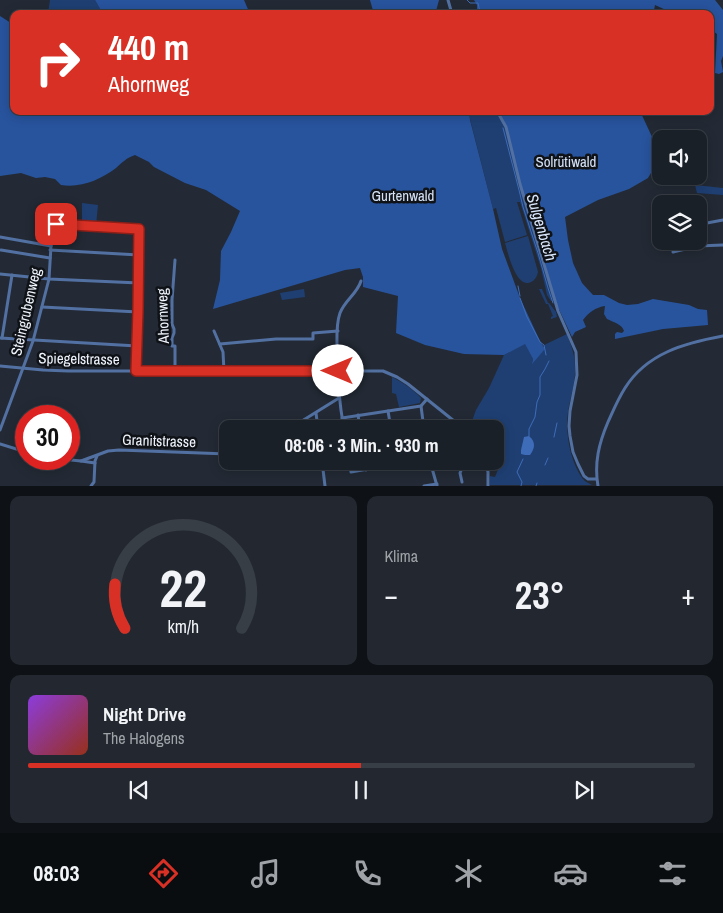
<!DOCTYPE html>
<html lang="de">
<head>
<meta charset="utf-8">
<style>
  :root { --surface:#1a2028; --page:#232830; --text:#f1f3f6; --muted:#9fa3a8; --line:#383e45; --accent:#d93025 }
  body { margin:0; font-family:"Archivo Narrow",sans-serif; background:var(--page); color:var(--text); height:100vh; display:flex; flex-direction:column; font-size:19px; white-space:nowrap }
  * { box-sizing:border-box; margin:0 }
  p { font-size:16px; color:var(--muted) }
  .icon { flex:none; width:28px; height:28px; fill:none; stroke:currentColor; stroke-width:2; stroke-linecap:round; stroke-linejoin:round }
  .map { position:relative; height:486px; overflow:hidden }
  .panel { display:flex; flex-direction:column; gap:10px; padding:10px; background:#0e1216; flex:1 }
  .panel>* { flex:none }
  .guide { position:absolute; left:10px; top:10px; width:704px; height:105px; border-radius:10px; box-shadow:0 2px 12px #0003,0 0 0 1px var(--line); background:#d93025; color:#fff; overflow:hidden }
  .fabs { position:absolute; left:652px; top:130px; display:grid; gap:10px }
  .fabs a { display:grid; place-items:center; width:55px; height:55px; border-radius:10px; background:var(--surface); box-shadow:0 2px 12px #0003,0 0 0 1px var(--line); font-size:25px }
  .speed { position:absolute; left:15px; top:405px; display:flex; gap:10px; font-size:25px; font-weight:700; text-align:center }
  .speed>* { display:grid; place-content:center; width:65px; height:65px; border-radius:50%; background:var(--surface); box-shadow:0 2px 12px #0003,0 0 0 1px var(--line); line-height:1 }
  .speed .limit { border:8px solid #d22; background:#fff; color:#111 }
  .pin { position:absolute; display:grid; place-items:center; width:42px; height:42px; color:#fff; margin:-21px; border-radius:10px; box-shadow:0 2px 8px #0006 }
  .me { position:absolute; width:55px; margin:-28px; rotate:270deg; stroke-linejoin:round; filter:drop-shadow(0 0 4px #0008) }
  .turn { display:flex; align-items:center; gap:18px; height:105px; padding:0 15px; font-size:22px }
  .turn .icon { width:65px; height:65px; stroke-width:2.5 }
  .turn b { display:block; font-size:35px; line-height:42px }
  .big { font-size:38px; font-weight:700; line-height:1.1 }
  .panel .card { flex:1; display:flex; flex-direction:column; justify-content:center; gap:8px; min-width:0; padding:0 18px; border-radius:10px; background:var(--page) }
  .panel .dial { align-items:center; gap:0 }
  .dial svg { height:130px; overflow:visible; fill:none; stroke:var(--line); stroke-width:7; stroke-linecap:round; text-anchor:middle }
  .dial text { fill:var(--text); stroke:none }
  .song { display:flex; align-items:center; gap:15px }
  .cover { width:60px; height:60px; border-radius:8px; background:linear-gradient(135deg,hsl(270 70% 55%),hsl(10 70% 35%)) }
  .played { height:5px; border-radius:2px; background:linear-gradient(90deg,var(--accent) 50%,var(--line) 50%) }
  .keys { display:flex; justify-content:space-around; direction:ltr }
  .heat { display:flex; justify-content:space-between; align-items:center; font-size:28px; direction:ltr }
  .panel .tiles { flex:1; display:grid; gap:10px; grid-template-columns:1fr 1fr }
  .card:last-child { grid-column:span 2 }
  .trip { position:absolute; left:219px; top:420px; width:285px; height:50px; border-radius:10px; background:var(--surface); box-shadow:0 2px 12px #0003,0 0 0 1px var(--line); font-weight:700; line-height:50px; text-align:center }
  .tab-bar { display:flex; height:80px; justify-content:space-around; align-items:center; background:#0a0d10; color:var(--muted) }
  .tab-bar .icon { width:35px; height:35px }
  .tab-bar .selected { color:var(--accent) }
  .tab-bar b { font-size:22px; color:var(--text) }
  .map>svg:first-child { display:block }
</style>
</head>
<body>
<div class="map">
<svg width="723" height="486" viewBox="0 0 723 486">
  <rect width="100%" height="100%" fill="#232a35"/>
  <!-- green -->
  <g fill="#1f3f73">
    <path d="M 50,0 L 95,0 L 103,14 L 48,14 Z"/>
    <path d="M 469,111 L 512,111 L 510,115 L 500,114 L 504,122 L 534,229 L 545,258 L 547,274 L 555,301 L 551,301 L 547,295 L 541,268 L 520,202 L 517,202 L 527,235 L 505,242 L 496,208 L 493,209 L 470,119 Z"/>
    <path d="M 695,185 L 723,188 L 723,195 L 697,193 Z"/>
    <path d="M 82,203 L 98,205 L 96,225 L 82,224 Z"/>
    <path d="M 528,236 L 538,272 C 537,277 534,282 528,283 C 515,284 508,253 505,243 Z"/>
    <path d="M 304,289 L 305,297 L 282,300 L 280,293 Z"/>
    <path d="M 539,289 L 542,289 L 548,303 L 549,303 L 556,312 L 557,317 L 551,319 L 551,317 L 553,316 L 548,304 L 546,304 Z"/>
    <path d="M 567,334 C 571,345 575,355 575,367 C 576,382 570,397 568,412 C 565,432 570,462 583,479 C 585,482 589,483 592,485 L 490,485 L 490,476 L 495,477 L 505,452 L 495,448 L 495,429 L 471,429 L 472,421 L 476,410 L 489,388 L 504,355 L 525,343 L 533,359 L 532,362 L 545,349 L 544,345 Z"/>
    <path d="M 392,377 C 402,382 413,389 421,398 L 420,403 L 399,407 L 396,394 L 392,393 Z"/>
  </g>
  <!-- forest -->
  <g fill="#28549e">
    <path d="M 95,0 L 244,0 L 250,14 L 103,14 Z"/>
    <path d="M 370,0 L 439,0 L 436,11 L 451,12 L 452,14 L 374,14 Z"/>
    <path d="M 474,0 L 715,0 L 723,10 L 723,56 L 721,61 L 723,72 L 719,74 L 715,73 L 717,34 L 713,31 L 711,34 L 711,47 L 710,48 L 710,14 L 669,14 L 666,10 L 655,5 L 654,10 L 651,14 L 477,14 L 477,5 Z"/>
    <path d="M 0,16 L 14,25 L 14,111 L 361,111 L 369,115 L 369,111 L 469,111 L 470,120 L 493,209 L 502,249 L 520,298 L 540,341 L 545,349 L 532,364 L 533,359 L 525,344 L 504,355 L 464,354 L 425,345 L 396,333 L 398,296 L 363,287 L 363,277 L 360,268 L 345,270 L 213,309 L 220,280 L 221,251 L 231,232 L 240,211 L 206,190 L 185,183 L 154,167 L 149,162 L 135,155 C 126,158 123,162 116,168 C 100,180 81,188 61,185 L 55,179 L 45,177 L 36,178 L 21,173 L 0,176 Z"/>
    <path d="M 512,111 L 640,111 L 653,139 L 658,161 L 648,178 L 629,189 L 598,200 L 565,217 L 568,240 L 573,263 L 582,283 L 593,295 L 604,295 L 619,303 L 627,305 L 638,304 L 653,299 L 689,305 L 698,309 L 707,310 L 708,325 L 663,329 L 615,339 L 615,334 L 617,332 L 622,333 L 624,331 C 622,324 613,322 607,319 L 604,314 L 605,306 C 596,307 588,313 583,320 L 586,327 L 575,332 L 572,337 L 555,301 L 547,274 L 545,258 L 534,229 L 520,184 L 506,127 L 500,114 L 509,115 Z"/>
  </g>
  <!-- water -->
  <path fill="#3e6cb8" d="M 529,436 C 536,442 535,448 530,455 L 525,455 L 521,454 L 521,450 L 524,437 Z"/>
  <g fill="none" stroke-linecap="round" stroke-linejoin="round">
    <!-- stream -->
    <g stroke="#3e6cb8" stroke-width="1">
      <path d="M 467,0 L 470,3 L 478,3 L 479,8 L 482,14"/>
      <path d="M 503,128 L 520,194 L 523,207 L 538,253 L 548,288 L 553,303"/>
      <path d="M 518,286 L 520,296"/>
      <path d="M 520,298 L 527,317 L 540,342 L 544,345 L 546,355"/>
      <path d="M 529,436 L 529,429 L 535,417 L 537,402 L 540,395 L 540,377 L 545,369 L 549,361"/>
      <path d="M 554,437 L 557,423"/>
      <path d="M 545,465 L 548,458"/>
      <path d="M 521,486 L 522,482 L 517,472 L 523,459"/>
      <path d="M 536,486 L 537,483"/>
    </g>
    <!-- minor -->
    <g stroke="#5271a2" stroke-width="3">
      <path d="M 448,0 L 452,14"/>
      <path d="M 497,111 L 506,127 L 520,184 L 558,311 L 576,352 L 577,375 L 570,411 L 569,426 L 570,436 L 573,452 L 578,464 L 584,476 L 588,479 L 596,479"/>
      <path d="M 699,222 L 707,223 L 723,220"/>
      <path d="M 0,237 L 51,246"/>
      <path d="M 1,250 L 50,258"/>
      <path d="M 50,250 L 139,255"/>
      <path d="M 673,252 L 698,246 L 723,245"/>
      <path d="M 175,260 L 172,300 L 172,324 L 174,329 L 174,333 L 172,338 L 172,346 L 175,346 L 175,370"/>
      <path d="M 0,274 L 49,279 L 139,283"/>
      <path d="M 42,307 L 138,312"/>
      <path d="M 214,331 L 223,352 L 224,371"/>
      <path d="M 0,338 L 137,346"/>
      <path d="M 2,338 L 12,275"/>
      <path d="M 220,344 L 276,339 L 313,339 L 313,333 L 338,331"/>
      <path d="M 0,366 L 43,370 L 68,371 L 383,371 L 397,377 L 408,384 L 464,429"/>
      <path d="M 388,411 L 391,429"/>
      <path d="M 316,413 L 318,429"/>
      <path d="M 358,415 L 360,429"/>
      <path d="M 342,418 L 421,406"/>
      <path d="M 289,429 L 339,398"/>
      <path d="M 344,429 C 339,402 337,375 337,348 C 337,336 336,324 340,313 C 345,300 357,294 361,281"/>
      <path d="M 424,429 L 421,406 L 427,399"/>
      <path d="M 454,429 L 457,424"/>
      <path d="M 0,430 L 33,341 L 49,279 L 51,246 L 56,224 L 139,229 L 138,310 L 136,371"/>
      <path d="M 0,444 L 26,452"/>
      <path d="M 61,459 L 81,461 L 108,451 L 119,450 L 228,454"/>
      <path d="M 81,461 L 95,463"/>
      <path d="M 322,461 L 325,486"/>
      <path d="M 350,461 L 351,472 L 397,464 L 397,461"/>
      <path d="M 365,461 L 366,470"/>
      <path d="M 430,461 L 437,486"/>
      <path d="M 461,461 L 462,468 L 460,473 L 462,482"/>
      <path d="M 485,461 L 488,472 L 488,486"/>
      <path d="M 91,486 L 94,482 L 95,461 L 97,456"/>
      <path d="M 424,486 L 437,484"/>
      <path d="M 598,486 C 594,463 599,443 608,422 C 613,411 618,399 625,388 C 647,353 685,343 723,336"/>
    </g>
  </g>
  <g fill="none" stroke-linecap="round" stroke-linejoin="round">
    <!-- route casing -->
    <g stroke="#8d1f18" stroke-width="12">
      <path id="route" d="M 56,224 L 139,229 L 138,310 L 136,371 L 338,371"/>
    </g>
    <!-- route -->
    <use href="#route" stroke="#d93025" stroke-width="9"/>
  </g>
  <g text-anchor="middle" stroke-width="5" stroke-linejoin="round" paint-order="stroke">
    <!-- park labels -->
    <g font-size="15" fill="#d4e1f6" stroke="#0f1217">
      <text x="566" y="167">Solrütiwald</text>
      <text x="403" y="201">Gurtenwald</text>
    </g>
    <!-- street labels -->
    <g font-size="15" fill="#f0f5fd" stroke="#0f1217">
      <text transform="translate(26 312) rotate(-77)" y="5">Steingrubenweg</text>
      <text transform="translate(163 316) rotate(-92)" y="5">Ahornweg</text>
      <text transform="translate(79 359) rotate(1)" y="5">Spiegelstrasse</text>
      <text transform="translate(159 441) rotate(2)" y="5">Granitstrasse</text>
    </g>
    <!-- water labels -->
    <g font-size="16" font-style="italic" fill="#d8e5fa" stroke="#0f1217">
      <text transform="translate(542 227) rotate(73)" y="6">Sulgenbach</text>
    </g>
  </g>
</svg>
<div class="fabs">
<a><svg class="icon" aria-label="sound" viewBox="0 0 24 24"><path d="M4 9h4l5-4v14l-5-4H4zM17 9q2 3 0 6"/></svg></a>
<a><svg class="icon" aria-label="layers" viewBox="0 0 24 24"><path d="M12 4l9 5-9 5-9-5zM3 14l9 5 9-5"/></svg></a>
</div>
<div class="speed"><div class="limit">30</div></div>
<div class="pin" style="left:56px;top:224px;background:#d93025"><svg class="icon" aria-label="arrive" viewBox="0 0 24 24"><path d="M6 21V4h12l-3 4 3 4H6"/></svg></div>
<svg class="me" style="left:338px;top:371px" viewBox="-20 -20 40 40"><circle r="19" fill="#fff"/><path d="M0-13L10 11 0 6-10 11z" fill="#d93025"/></svg>
<div class="trip">08:06 · 3 Min. · 930 m</div>
<div class="guide">
<div class="turn"><svg class="icon" aria-label="right" viewBox="0 0 24 24"><path d="M7 20v-9h11M14 6l5 5-5 5"/></svg><div><b>440 m</b>Ahornweg</div></div>
</div>
</div>
<section class="panel">
<div class="tiles">
<div class="card dial"><svg viewBox="0 0 100 80">
<path d="M14 69A42 42 0 1 1 86 69"/>
<path d="M14 69A42 42 0 0 1 8 42" stroke="#d93025"/>
<text x="50" y="56" font-size="32" font-weight="700">22</text>
<text x="50" y="72" font-size="11">km/h</text>
</svg></div>
<div class="card"><p>Klima</p>
<div class="heat"><a>−</a><b class="big">23°</b><a>+</a></div>
</div>
<div class="card">
<div class="song"><i class="cover"></i><div><b>Night Drive</b><p>The Halogens</p></div></div>
<div class="played"></div>
<div class="keys"><svg class="icon" aria-label="previous" viewBox="0 0 24 24"><path d="M18 5L8 12l10 7zM5 5v14"/></svg><svg class="icon" aria-label="pause" viewBox="0 0 24 24"><path d="M8 5v14M16 5v14"/></svg><svg class="icon" aria-label="next" viewBox="0 0 24 24"><path d="M6 5l10 7-10 7zM19 5v14"/></svg></div>
</div>
</div>
</section>
<nav class="tab-bar">
<b>08:03</b>
<svg class="icon selected" aria-label="directions" viewBox="0 0 24 24"><path d="M12 3l9 9-9 9-9-9zM9 14v-3h6M13 9l2 2-2 2"/></svg>
<svg class="icon" aria-label="music" viewBox="0 0 24 24"><path d="M9 18V5l10-2v13"/><circle cx="6" cy="18" r="3"/><circle cx="16" cy="16" r="3"/></svg>
<svg class="icon" aria-label="phone" viewBox="0 0 24 24"><path d="M5 4h4l2 5-3 2q2 4 5 5l2-3 5 2v4C11 20 4 13 5 4z"/></svg>
<svg class="icon" aria-label="climate" viewBox="0 0 24 24"><path d="M12 3v18M4 7l16 10M4 17L20 7"/></svg>
<svg class="icon" aria-label="car" viewBox="0 0 24 24"><path d="M5 17H2v-5l4-1 3-4h7l3 4 3 1v5h-3M9 17h6M6 11h13"/><circle cx="7" cy="17" r="2"/><circle cx="17" cy="17" r="2"/></svg>
<svg class="icon" aria-label="filters" viewBox="0 0 24 24"><path d="M4 7h16M4 17h16"/><circle cx="9" cy="7" r="2"/><circle cx="15" cy="17" r="2"/></svg>
</nav>
</body>
</html>
